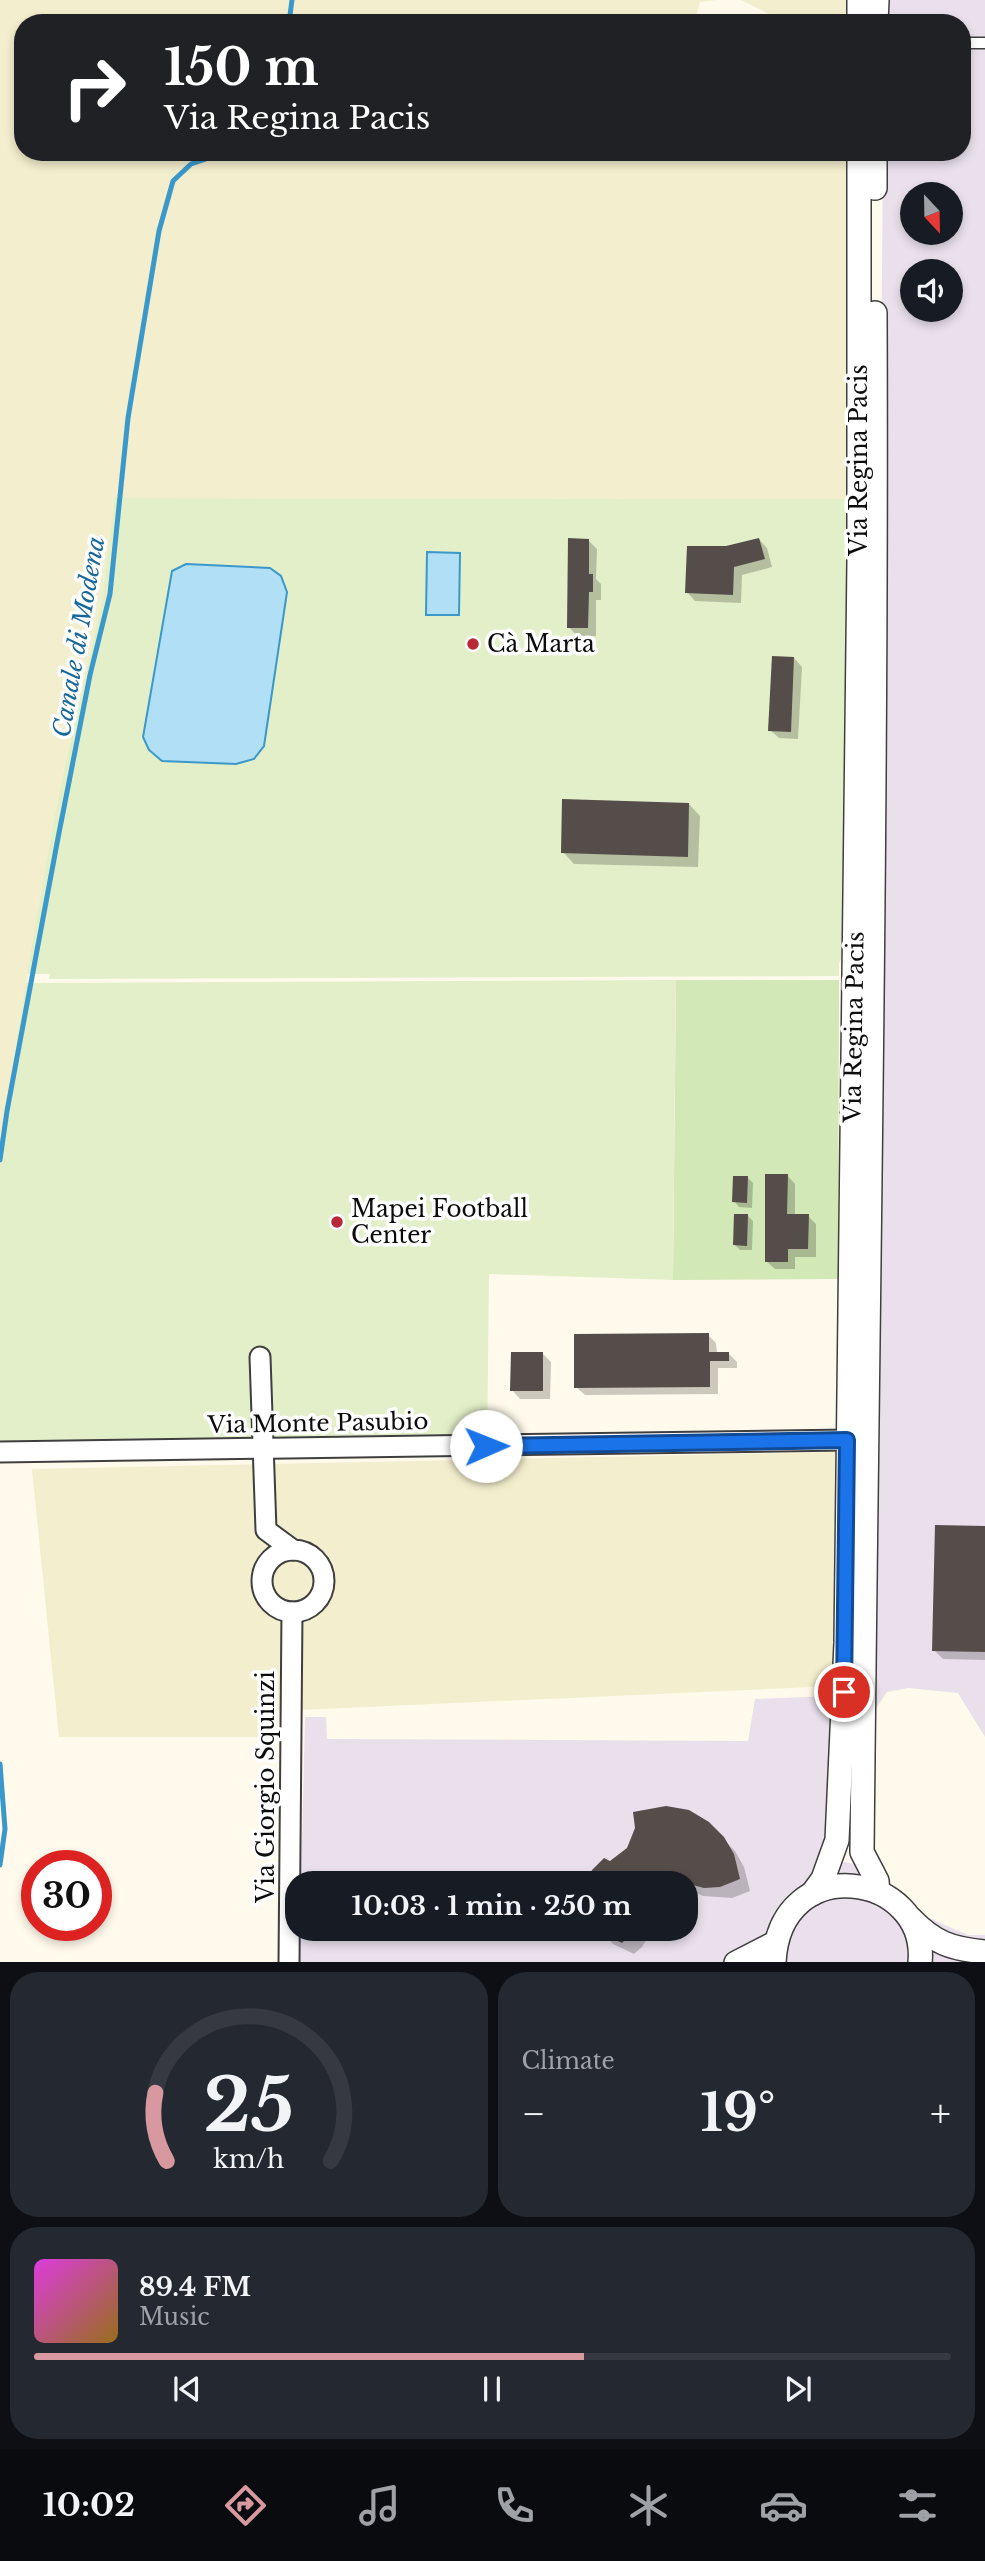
<!DOCTYPE html>
<html lang="en">
<head>
<meta charset="utf-8">
<style>
  :root { --surface:#171b24; --page:#242831; --text:#f1f3f6; --muted:#9ea1a6; --line:#363941; --accent:#d798a0 }
  body { margin:0; font-family:"Libre Baskerville",serif; background:var(--page); color:var(--text); height:100vh; display:flex; flex-direction:column; font-size:26px; white-space:nowrap }
  * { box-sizing:border-box; margin:0 }
  p { font-size:23px; color:var(--muted) }
  .icon { flex:none; width:38px; height:38px; fill:none; stroke:currentColor; stroke-width:2; stroke-linecap:round; stroke-linejoin:round }
  .map { position:relative; height:1962px; overflow:hidden }
  .side { display:flex; flex-direction:column; gap:10px; padding:10px; background:#0d0f14; flex:1 }
  .side>* { flex:none }
  .top-card { position:absolute; left:14px; top:14px; width:957px; height:147px; border-radius:28px; box-shadow:0 4px 10px #0003; background:#202124; color:#fff; overflow:hidden }
  .needle { width:46px; rotate:158deg }
  .tools { position:absolute; left:900px; top:182px; display:grid; gap:14px }
  .tools a { display:grid; place-items:center; width:63px; height:63px; border-radius:50%; background:var(--surface); box-shadow:0 4px 10px #0003; font-size:35px }
  .speed { position:absolute; left:21px; top:1850px; display:flex; gap:14px; font-size:35px; font-weight:700; text-align:center }
  .speed>* { display:grid; place-content:center; width:91px; height:91px; border-radius:50%; background:var(--surface); box-shadow:0 4px 10px #0003; line-height:1 }
  .speed .limit { border:10px solid #d22; background:#fff; color:#111 }
  .pin { position:absolute; display:grid; place-items:center; width:60px; height:60px; color:#fff; margin:-30px; border:4px solid #fff; border-radius:50%; box-shadow:0 2px 7px #0007 }
  .me { position:absolute; width:77px; margin:-38px; rotate:89deg; stroke-linejoin:round; filter:drop-shadow(0 0 5px #0008) }
  .turn { display:flex; align-items:center; gap:24px; height:147px; padding:0 35px; font-size:32px }
  .turn .icon { width:91px; height:91px; stroke-width:2.5 }
  .turn b { display:block; font-size:49px; line-height:60px }
  .big { font-size:52px; font-weight:700; line-height:1.1 }
  .side .widget { flex:1; display:flex; flex-direction:column; justify-content:center; gap:10px; min-width:0; padding:0 24px; border-radius:28px; background:var(--page) }
  .side .dial { align-items:center; gap:0 }
  .dial svg { height:182px; overflow:visible; fill:none; stroke:var(--line); stroke-width:7; stroke-linecap:round; text-anchor:middle }
  .dial text { fill:var(--text); stroke:none }
  .song { display:flex; align-items:center; gap:21px }
  .cover { width:84px; height:84px; border-radius:10px; background:linear-gradient(135deg,hsl(300 70% 55%),hsl(40 70% 35%)) }
  .played { height:7px; border-radius:4px; background:linear-gradient(90deg,var(--accent) 60%,var(--line) 60%) }
  .keys { display:flex; justify-content:space-around; direction:ltr }
  .heat { display:flex; justify-content:space-between; align-items:center; font-size:38px; direction:ltr }
  .side .tiles { flex:1; display:grid; gap:10px; grid-template-columns:1fr 1fr }
  .widget:last-child { grid-column:span 2 }
  .trip { position:absolute; left:285px; top:1871px; width:413px; height:70px; border-radius:28px; background:var(--surface); box-shadow:0 4px 10px #0003; font-weight:700; line-height:70px; text-align:center }
  .tab-bar { display:flex; height:112px; justify-content:space-around; align-items:center; background:#090b0e; color:var(--muted) }
  .tab-bar .icon { width:49px; height:49px }
  .tab-bar .current { color:var(--accent) }
  .tab-bar b { font-size:32px; color:var(--text) }
  .map>svg:first-child { display:block }
</style>
</head>
<body>
<div class="map">
<svg width="985" height="1963" viewBox="0 0 985 1963">
  <rect width="100%" height="100%" fill="#fffaeb"/>
  <!-- industrial -->
  <g fill="#e9e0eb" fill-rule="evenodd">
    <path d="M 886,0 L 985,0 L 985,1737 L 958,1693 L 908,1688 L 887,1692 L 870,1717 L 883,152 L 962,152 L 962,23 L 885,23 ZM 912,194 L 950,194 L 950,233 L 912,233 ZM 912,271 L 950,271 L 950,310 L 912,310 Z"/>
    <path d="M 832,1696 L 828,1865 L 845,1862 L 868,1867 L 929,1918 L 968,1935 L 985,1935 L 985,1963 L 299,1963 L 300,1929 L 686,1928 L 686,1883 L 301,1883 L 305,1717 L 326,1717 L 327,1739 L 748,1741 L 755,1699 Z"/>
  </g>
  <!-- farmland -->
  <g fill="#f3eecd">
    <path d="M 0,0 L 716,0 L 700,2 L 694,23 L 23,23 L 23,152 L 846,152 L 846,499 L 116,498 L 101,605 L 58,797 L 0,1145 Z"/>
    <path d="M 741,0 L 851,0 L 851,23 L 787,23 Z"/>
    <path d="M 837,1452 L 835,1686 L 277,1711 L 278,1737 L 59,1737 L 32,1469 Z"/>
  </g>
  <!-- green -->
  <path fill="#d2e8b6" d="M 676,980 L 839,980 L 838,1279 L 673,1280 Z"/>
  <!-- pitch -->
  <g fill="#e3efc8">
    <path d="M 115,498 L 846,499 L 860,536 L 860,926 L 839,963 L 839,976 L 49,979 L 50,974 L 27,974 L 58,797 L 101,605 Z"/>
    <path d="M 676,980 L 673,1280 L 489,1274 L 487,1455 L 0,1461 L 0,1145 L 26,983 Z"/>
  </g>
  <!-- water -->
  <g fill="#b1dff5" stroke="#3a98ca" stroke-width="2">
    <path d="M 427,552 L 460,553 L 459,615 L 426,615 Z"/>
    <path d="M 186,564 L 270,568 L 281,576 L 287,592 L 264,746 L 254,759 L 236,764 L 162,761 L 149,750 L 143,737 L 172,571 Z"/>
  </g>
  <!-- shadow -->
  <g fill="#0003">
    <path d="M 759,539 L 767,548 L 772,567 L 742,575 L 741,603 L 695,601 L 687,592 L 726,548 Z"/>
    <path d="M 588,540 L 597,549 L 596,579 L 601,584 L 601,600 L 596,600 L 596,636 L 577,636 L 569,627 Z"/>
    <path d="M 794,658 L 802,667 L 798,739 L 779,738 L 770,730 Z"/>
    <path d="M 689,804 L 700,816 L 698,867 L 574,864 L 563,852 Z"/>
    <path d="M 787,1175 L 795,1184 L 795,1216 L 808,1216 L 816,1224 L 816,1257 L 795,1257 L 795,1269 L 775,1269 L 766,1261 Z"/>
    <path d="M 748,1178 L 753,1183 L 752,1208 L 739,1207 L 734,1201 Z"/>
    <path d="M 748,1216 L 753,1221 L 752,1250 L 740,1250 L 735,1245 Z"/>
    <path d="M 708,1335 L 716,1343 L 717,1354 L 729,1354 L 737,1362 L 737,1368 L 718,1368 L 718,1394 L 585,1395 L 576,1387 Z"/>
    <path d="M 543,1354 L 551,1362 L 550,1399 L 520,1399 L 512,1390 Z"/>
    <path d="M 985,1527 L 985,1660 L 943,1659 L 934,1650 Z"/>
    <path d="M 708,1824 L 735,1851 L 744,1867 L 750,1891 L 732,1898 L 703,1896 L 686,1888 L 686,1883 L 589,1883 L 610,1863 Z"/>
    <path d="M 599,1928 L 652,1928 L 652,1930 L 642,1947 L 634,1954 L 613,1944 Z"/>
  </g>
  <g fill="none" stroke-linecap="round" stroke-linejoin="round">
    <!-- stream -->
    <g stroke="#3a98ca" stroke-width="5">
      <path d="M 289,23 L 292,0"/>
      <path d="M 0,1160 L 7,1111 L 58,838 L 90,675 L 110,594 L 128,418 L 159,231 L 173,181 L 191,164 L 227,152"/>
      <path d="M 0,1764 L 5,1829 L 0,1865"/>
    </g>
  </g>
  <!-- building -->
  <g fill="#544d49">
    <path d="M 568,538 L 589,539 L 589,574 L 593,574 L 593,592 L 589,592 L 588,628 L 567,628 Z"/>
    <path d="M 759,538 L 765,559 L 734,567 L 733,595 L 685,593 L 687,546 L 726,546 Z"/>
    <path d="M 772,656 L 794,657 L 791,732 L 768,731 Z"/>
    <path d="M 562,799 L 689,803 L 688,857 L 561,853 Z"/>
    <path d="M 765,1174 L 788,1174 L 787,1214 L 809,1214 L 808,1249 L 788,1249 L 788,1262 L 765,1262 Z"/>
    <path d="M 733,1176 L 748,1176 L 747,1203 L 732,1202 Z"/>
    <path d="M 734,1214 L 748,1214 L 747,1246 L 733,1245 Z"/>
    <path d="M 709,1333 L 709,1352 L 729,1352 L 729,1361 L 710,1361 L 710,1387 L 574,1388 L 574,1334 Z"/>
    <path d="M 511,1352 L 543,1352 L 543,1391 L 510,1391 Z"/>
    <path d="M 935,1525 L 985,1526 L 985,1652 L 932,1651 Z"/>
    <path d="M 666,1806 L 689,1810 L 709,1822 L 724,1837 L 734,1854 L 740,1879 L 720,1887 L 704,1888 L 677,1881 L 664,1873 L 638,1883 L 587,1883 L 592,1870 L 604,1858 L 610,1861 L 627,1848 L 635,1828 L 633,1812 Z"/>
    <path d="M 597,1928 L 637,1928 L 622,1943 L 600,1933 Z"/>
  </g>
  <g fill="none" stroke-linecap="round" stroke-linejoin="round">
    <!-- service casing -->
    <g stroke="#3f3f3f" stroke-width="13">
      <path id="service" d="M 962,43 L 985,43"/>
    </g>
    <!-- minor casing -->
    <g stroke="#3f3f3f" stroke-width="23">
      <g id="minor">
        <path d="M 260,1357 L 266,1530 L 293,1550"/>
        <path d="M 0,1452 L 847,1440"/>
        <circle cx="293" cy="1581" r="31"/>
        <path d="M 289,1963 L 292,1612"/>
      </g>
    </g>
    <!-- tertiary casing -->
    <g stroke="#3f3f3f" stroke-width="26">
      <g id="tertiary">
        <path d="M 859,0 L 859,23"/>
        <path d="M 876,23 L 877,0"/>
        <path d="M 875,188 L 875,152"/>
        <path d="M 875,313 C 877,826 867,1339 862,1852 L 877,1881 L 878,1892"/>
        <path d="M 812,1894 L 823,1879 L 837,1840 L 846,1643 L 859,560 L 859,152"/>
        <path d="M 911,1919 C 934,1943 952,1949 985,1952"/>
        <path d="M 736,1963 L 775,1943"/>
        <path d="M 774,1963 C 779,1849 929,1872 920,1963"/>
      </g>
    </g>
    <!-- service -->
    <use href="#service" stroke="#fff" stroke-width="10"/>
    <!-- minor -->
    <use href="#minor" stroke="#fff" stroke-width="19"/>
    <!-- tertiary -->
    <use href="#tertiary" stroke="#fff" stroke-width="23"/>
  </g>
  <g fill="none" stroke-linecap="round" stroke-linejoin="round">
    <!-- route casing -->
    <g stroke="#114b97" stroke-width="18">
      <path id="route" d="M 486,1446 L 847,1440 L 844,1692"/>
    </g>
    <!-- route -->
    <use href="#route" stroke="#1a73e8" stroke-width="12"/>
  </g>
  <!-- markers -->
  <g fill="#b82836" stroke="#fff" stroke-width="2.5">
    <circle cx="473" cy="644" r="7"/>
    <circle cx="337" cy="1222" r="7"/>
  </g>
  <g text-anchor="middle" stroke-width="7" stroke-linejoin="round" paint-order="stroke">
    <!-- street labels -->
    <g font-size="23" fill="#0c0c0c" stroke="#fff">
      <text transform="translate(859 460) rotate(-90)" y="8">Via Regina Pacis</text>
      <text transform="translate(854 1027) rotate(-89)" y="8">Via Regina Pacis</text>
      <text transform="translate(318 1423) rotate(-1)" y="8">Via Monte Pasubio</text>
      <text transform="translate(266 1787) rotate(-90)" y="8">Via Giorgio Squinzi</text>
    </g>
    <!-- poi labels -->
    <g font-size="23" fill="#0c0c0c" stroke="#fff" text-anchor="start">
      <text x="487" y="652">Cà Marta</text>
      <text x="351" y="1217">Mapei Football<tspan x="351" dy="26">Center</tspan></text>
    </g>
    <!-- water labels -->
    <g font-size="24" font-style="italic" fill="#19689a" stroke="#fff">
      <text transform="translate(79 637) rotate(-80)" y="8">Canale di Modena</text>
    </g>
  </g>
</svg>
<div class="tools">
<a><svg class="needle" viewBox="-14 -14 28 28"><path d="M0-13l5 13h-10z" fill="#e53935"/><path d="M0 13l5-13h-10z" fill="#9ea1a6"/></svg></a>
<a><svg class="icon" aria-label="sound" viewBox="0 0 24 24"><path d="M4 9h4l5-4v14l-5-4H4zM17 9q2 3 0 6"/></svg></a>
</div>
<div class="speed"><div class="limit">30</div></div>
<div class="pin" style="left:844px;top:1692px;background:#d93025"><svg class="icon" aria-label="arrive" viewBox="0 0 24 24"><path d="M6 21V4h12l-3 4 3 4H6"/></svg></div>
<svg class="me" style="left:486px;top:1446px" viewBox="-20 -20 40 40"><circle r="19" fill="#fff"/><path d="M0-13L10 11 0 6-10 11z" fill="#1a73e8"/></svg>
<div class="trip">10:03 · 1 min · 250 m</div>
<div class="top-card">
<div class="turn"><svg class="icon" aria-label="right" viewBox="0 0 24 24"><path d="M7 20v-9h11M14 6l5 5-5 5"/></svg><div><b>150 m</b>Via Regina Pacis</div></div>
</div>
</div>
<section class="side">
<div class="tiles">
<div class="widget dial"><svg viewBox="0 0 100 80">
<path d="M14 69A42 42 0 1 1 86 69"/>
<path d="M14 69A42 42 0 0 1 9 39" stroke="#d798a0"/>
<text x="50" y="56" font-size="32" font-weight="700">25</text>
<text x="50" y="72" font-size="11">km/h</text>
</svg></div>
<div class="widget"><p>Climate</p>
<div class="heat"><a>−</a><b class="big">19°</b><a>+</a></div>
</div>
<div class="widget">
<div class="song"><i class="cover"></i><div><b>89.4 FM</b><p>Music</p></div></div>
<div class="played"></div>
<div class="keys"><svg class="icon" aria-label="previous" viewBox="0 0 24 24"><path d="M18 5L8 12l10 7zM5 5v14"/></svg><svg class="icon" aria-label="pause" viewBox="0 0 24 24"><path d="M8 5v14M16 5v14"/></svg><svg class="icon" aria-label="next" viewBox="0 0 24 24"><path d="M6 5l10 7-10 7zM19 5v14"/></svg></div>
</div>
</div>
</section>
<nav class="tab-bar">
<b>10:02</b>
<svg class="icon current" aria-label="directions" viewBox="0 0 24 24"><path d="M12 3l9 9-9 9-9-9zM9 14v-3h6M13 9l2 2-2 2"/></svg>
<svg class="icon" aria-label="music" viewBox="0 0 24 24"><path d="M9 18V5l10-2v13"/><circle cx="6" cy="18" r="3"/><circle cx="16" cy="16" r="3"/></svg>
<svg class="icon" aria-label="phone" viewBox="0 0 24 24"><path d="M5 4h4l2 5-3 2q2 4 5 5l2-3 5 2v4C11 20 4 13 5 4z"/></svg>
<svg class="icon" aria-label="climate" viewBox="0 0 24 24"><path d="M12 3v18M4 7l16 10M4 17L20 7"/></svg>
<svg class="icon" aria-label="car" viewBox="0 0 24 24"><path d="M5 17H2v-5l4-1 3-4h7l3 4 3 1v5h-3M9 17h6M6 11h13"/><circle cx="7" cy="17" r="2"/><circle cx="17" cy="17" r="2"/></svg>
<svg class="icon" aria-label="filters" viewBox="0 0 24 24"><path d="M4 7h16M4 17h16"/><circle cx="9" cy="7" r="2"/><circle cx="15" cy="17" r="2"/></svg>
</nav>
</body>
</html>
